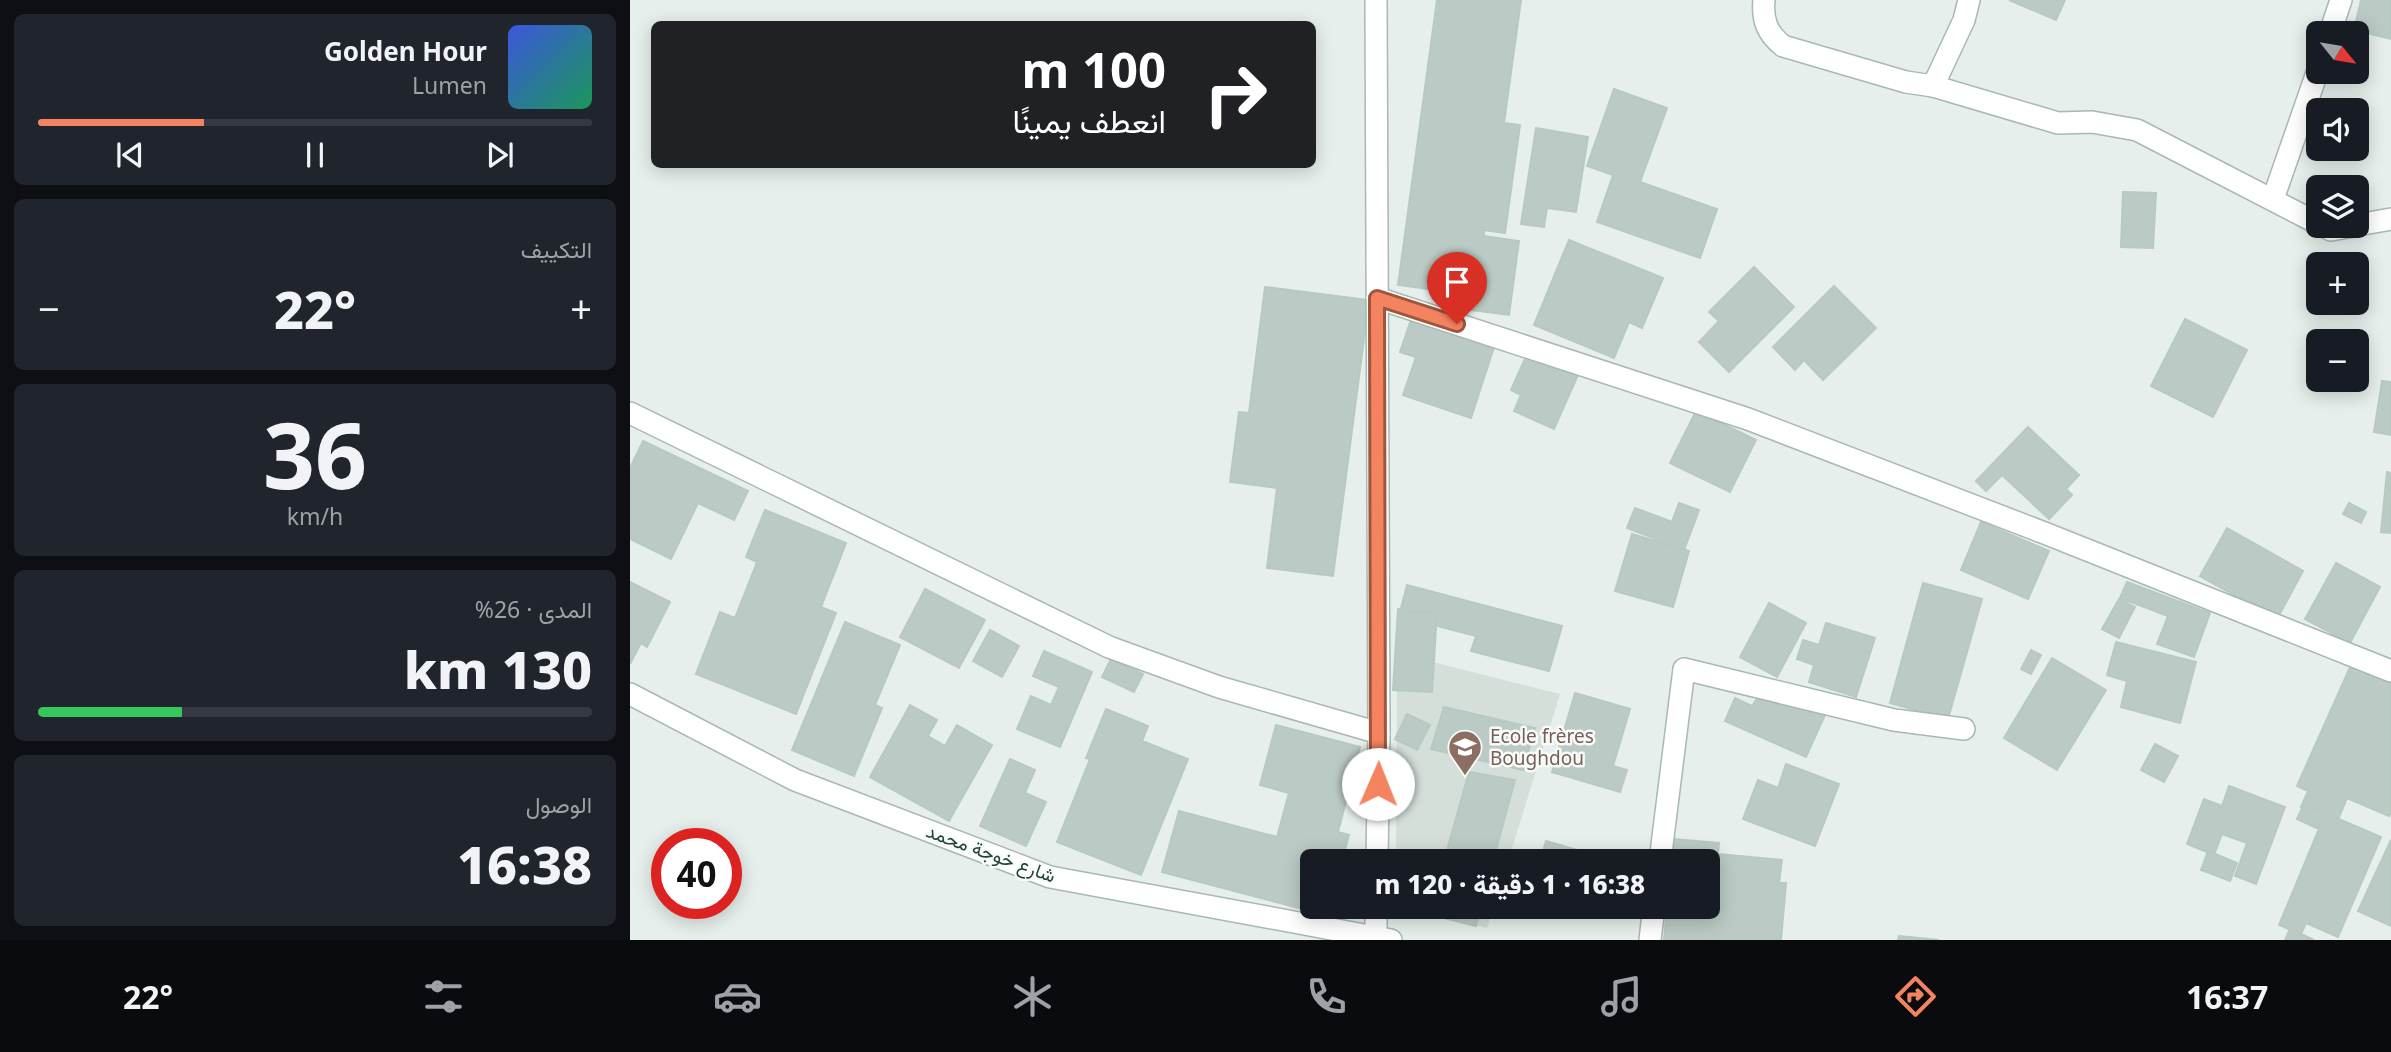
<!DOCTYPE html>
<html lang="ar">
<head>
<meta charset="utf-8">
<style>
  :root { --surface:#171b24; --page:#20242c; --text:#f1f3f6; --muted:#9ea1a6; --line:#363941; --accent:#f4845f }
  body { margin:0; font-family:"Noto Sans",Vazirmatn,sans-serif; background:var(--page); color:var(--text); direction:rtl; height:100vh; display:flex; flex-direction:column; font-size:26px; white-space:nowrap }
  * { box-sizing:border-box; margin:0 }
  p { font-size:23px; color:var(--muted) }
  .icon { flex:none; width:38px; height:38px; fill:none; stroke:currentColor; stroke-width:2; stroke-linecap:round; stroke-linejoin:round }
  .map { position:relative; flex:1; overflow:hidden; direction:ltr }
  .side { display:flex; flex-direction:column; gap:14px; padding:14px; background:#0d0f14; width:630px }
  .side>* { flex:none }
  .hud { position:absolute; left:21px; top:21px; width:665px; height:147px; border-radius:10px; box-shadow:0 4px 18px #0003; direction:rtl; background:#202124; color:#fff; overflow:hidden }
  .needle { width:46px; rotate:120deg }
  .controls { position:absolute; left:1676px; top:21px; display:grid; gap:14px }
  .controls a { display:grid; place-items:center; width:63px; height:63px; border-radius:10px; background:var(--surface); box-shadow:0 4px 18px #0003; font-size:35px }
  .speed { position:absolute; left:21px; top:828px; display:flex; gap:14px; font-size:35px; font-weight:700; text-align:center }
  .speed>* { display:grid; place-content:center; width:91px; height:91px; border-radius:50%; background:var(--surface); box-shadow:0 4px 18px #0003; line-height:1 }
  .speed .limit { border:10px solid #d22; background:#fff; color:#111 }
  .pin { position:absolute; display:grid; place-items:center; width:60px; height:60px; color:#fff; margin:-72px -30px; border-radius:50% 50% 50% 0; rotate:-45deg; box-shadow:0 0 7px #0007 }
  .pin .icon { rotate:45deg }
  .me { position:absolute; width:77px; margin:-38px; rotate:1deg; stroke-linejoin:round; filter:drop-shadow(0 0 5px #0008) }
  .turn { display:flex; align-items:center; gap:24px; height:147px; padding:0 35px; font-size:32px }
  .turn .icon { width:91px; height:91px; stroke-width:2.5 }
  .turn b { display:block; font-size:49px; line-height:60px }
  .big { font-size:52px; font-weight:800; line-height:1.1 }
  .side .card { flex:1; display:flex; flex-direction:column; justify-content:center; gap:10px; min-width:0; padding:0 24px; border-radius:10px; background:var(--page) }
  .side .dial { align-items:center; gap:0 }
  .dial b { font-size:91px; line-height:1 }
  .song { display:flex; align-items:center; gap:21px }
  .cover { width:84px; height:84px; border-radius:10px; background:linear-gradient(135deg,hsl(230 70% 55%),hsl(150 70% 35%)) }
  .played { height:7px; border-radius:4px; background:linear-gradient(90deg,var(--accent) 30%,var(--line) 30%) }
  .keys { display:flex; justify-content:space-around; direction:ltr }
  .heat { display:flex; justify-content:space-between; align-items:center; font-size:38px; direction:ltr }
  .charge { height:10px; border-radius:5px; background:linear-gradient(90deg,#34c759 26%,var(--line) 0) }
  .trip { position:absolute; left:670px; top:849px; width:420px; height:70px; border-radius:10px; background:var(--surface); box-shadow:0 4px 18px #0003; font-weight:800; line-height:70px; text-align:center; direction:rtl }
  .tabs { display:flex; height:112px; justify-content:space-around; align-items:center; background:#090b0e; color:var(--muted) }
  .tabs .icon { width:49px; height:49px }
  .tabs .active { color:var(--accent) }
  .tabs b { font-size:32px; color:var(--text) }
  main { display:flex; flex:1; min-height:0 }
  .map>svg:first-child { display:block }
</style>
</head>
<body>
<main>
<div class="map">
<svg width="1761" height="940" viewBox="0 0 1761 940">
  <rect width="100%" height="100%" fill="#e6efeb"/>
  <!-- built -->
  <g fill="#d4dfda">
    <path d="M 767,653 L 930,694 L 878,861 L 766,861 Z"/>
    <path d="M 765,906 L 864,907 L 857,928 Z"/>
  </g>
  <!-- building -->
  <g fill="#bbcac4" stroke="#b8c9c2" stroke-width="2">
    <path d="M 807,0 L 891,0 L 874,123 L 890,125 L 875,233 L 854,230 L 854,236 L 889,241 L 879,315 L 825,308 L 827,293 L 768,285 Z"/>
    <path d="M 1379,0 L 1435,0 L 1426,20 Z"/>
    <path d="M 1731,0 L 1761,0 L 1761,39 L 1724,30 Z"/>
    <path d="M 984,89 L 1037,108 L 1010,182 L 1087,209 L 1070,258 L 967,222 L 983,175 L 957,166 Z"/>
    <path d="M 906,128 L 958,137 L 946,212 L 917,208 L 914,227 L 891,224 Z"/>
    <path d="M 1493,192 L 1526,193 L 1523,248 L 1491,247 Z"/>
    <path d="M 939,240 L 1033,278 L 1012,328 L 999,322 L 984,358 L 904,325 Z"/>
    <path d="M 1124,267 L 1164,307 L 1099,372 L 1069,342 L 1089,321 L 1079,312 Z"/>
    <path d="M 1204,286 L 1246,328 L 1193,380 L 1174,360 L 1165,370 L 1143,347 Z"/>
    <path d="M 635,287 L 739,300 L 703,576 L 637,568 L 647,488 L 600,482 L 609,412 L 619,413 Z"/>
    <path d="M 783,314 L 866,341 L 841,418 L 773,395 L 786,357 L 770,352 Z"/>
    <path d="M 1555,319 L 1617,350 L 1583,417 L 1521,386 Z"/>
    <path d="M 898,352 L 948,375 L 924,429 L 884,411 L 891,395 L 881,390 Z"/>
    <path d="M 1752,381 L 1761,382 L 1761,435 L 1744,432 Z"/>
    <path d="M 1066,411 L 1126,440 L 1100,492 L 1040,463 Z"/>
    <path d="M 1398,427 L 1449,475 L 1436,489 L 1442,495 L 1419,519 L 1372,475 L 1356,491 L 1346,481 Z"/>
    <path d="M 13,441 L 118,491 L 104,520 L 68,503 L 41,559 L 0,539 L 0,468 Z"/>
    <path d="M 1757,472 L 1761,473 L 1761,533 L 1751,532 Z"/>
    <path d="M 1049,503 L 1069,510 L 1054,550 L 997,528 L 1005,508 L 1042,522 Z"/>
    <path d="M 1719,503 L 1736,512 L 1731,523 L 1713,514 Z"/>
    <path d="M 135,510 L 216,543 L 191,607 L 206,613 L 166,714 L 66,674 L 90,612 L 105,618 L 127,562 L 116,557 Z"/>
    <path d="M 1351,522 L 1419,551 L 1398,599 L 1331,570 Z"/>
    <path d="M 1597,528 L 1673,571 L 1647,619 L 1570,576 Z"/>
    <path d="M 1002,534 L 1059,551 L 1043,607 L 985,591 Z"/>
    <path d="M 1706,563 L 1750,587 L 1720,643 L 1675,619 Z"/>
    <path d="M 0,582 L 40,602 L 17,647 L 11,643 L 0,664 Z"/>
    <path d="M 1497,582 L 1580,613 L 1564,657 L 1527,644 L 1538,616 L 1490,598 Z"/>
    <path d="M 1293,583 L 1352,599 L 1318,719 L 1260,703 Z"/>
    <path d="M 777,585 L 932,626 L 919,671 L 841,651 L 846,636 L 769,616 Z"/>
    <path d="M 295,589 L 355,620 L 329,668 L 270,637 Z"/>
    <path d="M 1489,599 L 1505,607 L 1489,638 L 1472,629 Z"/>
    <path d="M 1139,603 L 1176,623 L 1147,677 L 1110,657 Z"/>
    <path d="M 768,609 L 782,613 L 807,612 L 802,692 L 763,690 Z"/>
    <path d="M 215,622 L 270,645 L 245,705 L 252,708 L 224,776 L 162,750 Z"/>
    <path d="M 1196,623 L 1245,638 L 1226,697 L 1179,682 L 1184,665 L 1167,659 L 1173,640 L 1189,645 Z"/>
    <path d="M 360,630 L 389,646 L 372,677 L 343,661 Z"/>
    <path d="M 1486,642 L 1566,662 L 1550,723 L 1491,707 L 1497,681 L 1477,675 Z"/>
    <path d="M 1401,650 L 1411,655 L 1401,674 L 1391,669 Z"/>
    <path d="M 414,651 L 462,672 L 430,747 L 387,729 L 401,696 L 421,705 L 429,687 L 403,676 Z"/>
    <path d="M 1422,658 L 1476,690 L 1427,770 L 1374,738 Z"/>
    <path d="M 481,659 L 513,674 L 504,692 L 472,677 Z"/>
    <path d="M 1721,665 L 1761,682 L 1761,813 L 1759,816 L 1717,798 L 1707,822 L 1671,807 L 1678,791 L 1667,786 Z"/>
    <path d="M 945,693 L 1000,709 L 983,766 L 997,770 L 990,792 L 922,772 Z"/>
    <path d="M 1129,696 L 1195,715 L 1176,757 L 1095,721 L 1105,698 L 1122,706 Z"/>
    <path d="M 280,705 L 307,720 L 298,736 L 315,746 L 327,725 L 362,745 L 319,821 L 240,777 Z"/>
    <path d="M 814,707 L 905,728 L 893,770 L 801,749 Z"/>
    <path d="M 476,709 L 518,726 L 512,741 L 558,759 L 511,875 L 427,842 L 460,759 L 456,758 Z"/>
    <path d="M 777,714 L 800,725 L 787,750 L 765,739 Z"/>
    <path d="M 646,725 L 730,747 L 708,832 L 719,835 L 712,861 L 682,861 L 682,906 L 717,906 L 714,920 L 532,872 L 549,811 L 647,837 L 659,793 L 630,785 Z"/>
    <path d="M 1525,744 L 1548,756 L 1534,782 L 1511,770 Z"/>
    <path d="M 380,759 L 405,770 L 395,793 L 416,802 L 396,846 L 350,826 Z"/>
    <path d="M 1156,764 L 1209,784 L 1185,846 L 1113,819 L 1128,780 L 1148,788 Z"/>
    <path d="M 839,772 L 885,780 L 863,861 L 814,861 Z"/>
    <path d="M 1599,786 L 1655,807 L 1626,884 L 1605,876 L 1617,843 L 1592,834 L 1584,855 L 1557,844 L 1574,799 L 1592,806 Z"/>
    <path d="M 1674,804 L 1751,837 L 1708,937 L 1676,923 L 1671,934 L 1649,925 L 1689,829 L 1667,819 Z"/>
    <path d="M 1043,839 L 1089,843 L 1088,854 L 1152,860 L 1149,883 L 1156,883 L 1151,940 L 1034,940 L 1037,906 L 1078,906 L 1078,861 L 1042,861 Z"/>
    <path d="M 1761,840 L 1761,926 L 1728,911 Z"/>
    <path d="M 916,841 L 985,861 L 910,861 Z"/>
    <path d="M 1578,851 L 1607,863 L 1600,881 L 1571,870 Z"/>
    <path d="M 765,906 L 851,906 L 846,926 Z"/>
    <path d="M 1660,929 L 1684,940 L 1655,940 Z"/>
    <path d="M 1269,936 L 1309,940 L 1268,940 Z"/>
  </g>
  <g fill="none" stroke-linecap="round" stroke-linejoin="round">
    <!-- minor casing -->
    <g stroke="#a8b8b2" stroke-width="24">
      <g id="minor">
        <path d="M 746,0 L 749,733 L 747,861"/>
        <path d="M 1134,0 C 1132,20 1137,33 1153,46 L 1276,82 L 1303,86 L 1334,20 L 1339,0"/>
        <path d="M 1700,33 L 1711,0"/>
        <path d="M 1303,86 L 1428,123 L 1462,122 L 1507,130 L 1689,224"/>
        <path d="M 1643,199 L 1689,67"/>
        <path d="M 1727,225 L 1761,219"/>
        <path d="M 1693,226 L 1701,230 L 1724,226"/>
        <path d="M 747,298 L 1118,419 L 1417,534 L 1761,671"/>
        <path d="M 0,413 L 479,647 L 589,687 L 749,733"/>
        <path d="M 0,694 L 165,780 L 420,877 L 761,940"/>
        <path d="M 1030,861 L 1054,669 L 1264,720 L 1334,729"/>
        <path d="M 746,940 L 746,906"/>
        <path d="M 1020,940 L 1024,906"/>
      </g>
    </g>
    <!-- minor -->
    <use href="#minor" stroke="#fff" stroke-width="21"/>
  </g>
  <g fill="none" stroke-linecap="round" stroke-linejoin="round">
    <!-- route casing -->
    <g stroke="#9f563e" stroke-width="18">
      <path id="route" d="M 748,784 L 747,298 L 827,324"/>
    </g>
    <!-- route -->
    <use href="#route" stroke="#f4845f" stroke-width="12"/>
  </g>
  <!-- icons -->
  <defs>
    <g id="school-pin" transform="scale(1.75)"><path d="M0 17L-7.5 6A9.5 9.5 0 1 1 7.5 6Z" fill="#8d6e63" stroke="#f7fbf9"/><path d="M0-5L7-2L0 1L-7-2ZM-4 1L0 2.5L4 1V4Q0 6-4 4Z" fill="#fff"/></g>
  </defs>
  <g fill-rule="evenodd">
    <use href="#school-pin" x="835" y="747"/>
  </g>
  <g text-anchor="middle" stroke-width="5" stroke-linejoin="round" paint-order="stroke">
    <!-- education labels -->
    <g font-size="19" fill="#785e54" stroke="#f7fbf9" text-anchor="start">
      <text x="860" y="743">Ecole frères<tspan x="860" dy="22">Boughdou</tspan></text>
    </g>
    <!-- street labels -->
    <g font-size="19" fill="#24423a" stroke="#f7fbf9">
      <text transform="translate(361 853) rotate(20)" y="7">شارع خوجة محمد</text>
    </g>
  </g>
</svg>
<div class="controls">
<a><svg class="needle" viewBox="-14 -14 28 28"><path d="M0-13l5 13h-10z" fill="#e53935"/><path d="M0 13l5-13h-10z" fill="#9ea1a6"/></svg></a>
<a><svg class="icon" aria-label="sound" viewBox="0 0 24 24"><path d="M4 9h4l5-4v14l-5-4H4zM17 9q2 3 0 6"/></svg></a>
<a><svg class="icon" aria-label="layers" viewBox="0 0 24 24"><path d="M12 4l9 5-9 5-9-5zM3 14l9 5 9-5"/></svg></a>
<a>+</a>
<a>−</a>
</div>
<div class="speed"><div class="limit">40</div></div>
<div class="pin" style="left:827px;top:324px;background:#d93025"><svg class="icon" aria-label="arrive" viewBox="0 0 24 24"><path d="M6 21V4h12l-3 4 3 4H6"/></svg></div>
<svg class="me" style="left:748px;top:784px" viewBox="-20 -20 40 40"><circle r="19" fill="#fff"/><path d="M0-13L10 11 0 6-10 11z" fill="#f4845f"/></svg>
<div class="trip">16:38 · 1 دقيقة · 120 m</div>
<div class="hud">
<div class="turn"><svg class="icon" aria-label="right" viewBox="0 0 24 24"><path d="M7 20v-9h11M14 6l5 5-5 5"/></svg><div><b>100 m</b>انعطف يمينًا</div></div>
</div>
</div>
<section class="side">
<div class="card">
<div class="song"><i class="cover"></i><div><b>Golden Hour</b><p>Lumen</p></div></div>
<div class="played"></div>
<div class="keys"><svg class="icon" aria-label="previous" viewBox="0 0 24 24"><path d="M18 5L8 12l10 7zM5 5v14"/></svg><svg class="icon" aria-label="pause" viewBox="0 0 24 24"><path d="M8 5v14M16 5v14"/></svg><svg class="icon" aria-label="next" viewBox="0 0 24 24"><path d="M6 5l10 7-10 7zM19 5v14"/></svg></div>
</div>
<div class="card"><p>التكييف</p>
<div class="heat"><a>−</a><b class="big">22°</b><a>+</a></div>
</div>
<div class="card dial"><b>36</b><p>km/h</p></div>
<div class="card"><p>المدى · 26%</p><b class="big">130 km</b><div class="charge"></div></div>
<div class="card"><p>الوصول</p><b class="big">16:38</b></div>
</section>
</main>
<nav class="tabs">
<b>16:37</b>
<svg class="icon active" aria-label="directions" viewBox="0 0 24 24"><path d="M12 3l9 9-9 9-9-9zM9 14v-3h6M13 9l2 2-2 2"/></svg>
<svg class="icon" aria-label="music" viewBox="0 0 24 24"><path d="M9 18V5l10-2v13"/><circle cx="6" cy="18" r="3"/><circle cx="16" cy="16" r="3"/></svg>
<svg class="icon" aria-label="phone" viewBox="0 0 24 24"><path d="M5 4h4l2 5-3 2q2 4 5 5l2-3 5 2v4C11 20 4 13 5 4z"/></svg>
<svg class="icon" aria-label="climate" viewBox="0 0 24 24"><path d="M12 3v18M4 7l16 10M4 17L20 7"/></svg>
<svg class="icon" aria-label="car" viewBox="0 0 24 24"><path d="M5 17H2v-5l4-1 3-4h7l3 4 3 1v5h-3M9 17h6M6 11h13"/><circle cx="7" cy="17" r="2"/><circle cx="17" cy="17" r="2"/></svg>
<svg class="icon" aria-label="filters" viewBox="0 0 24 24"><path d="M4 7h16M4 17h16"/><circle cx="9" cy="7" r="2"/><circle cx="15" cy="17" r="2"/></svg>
<b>22°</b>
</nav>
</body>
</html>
